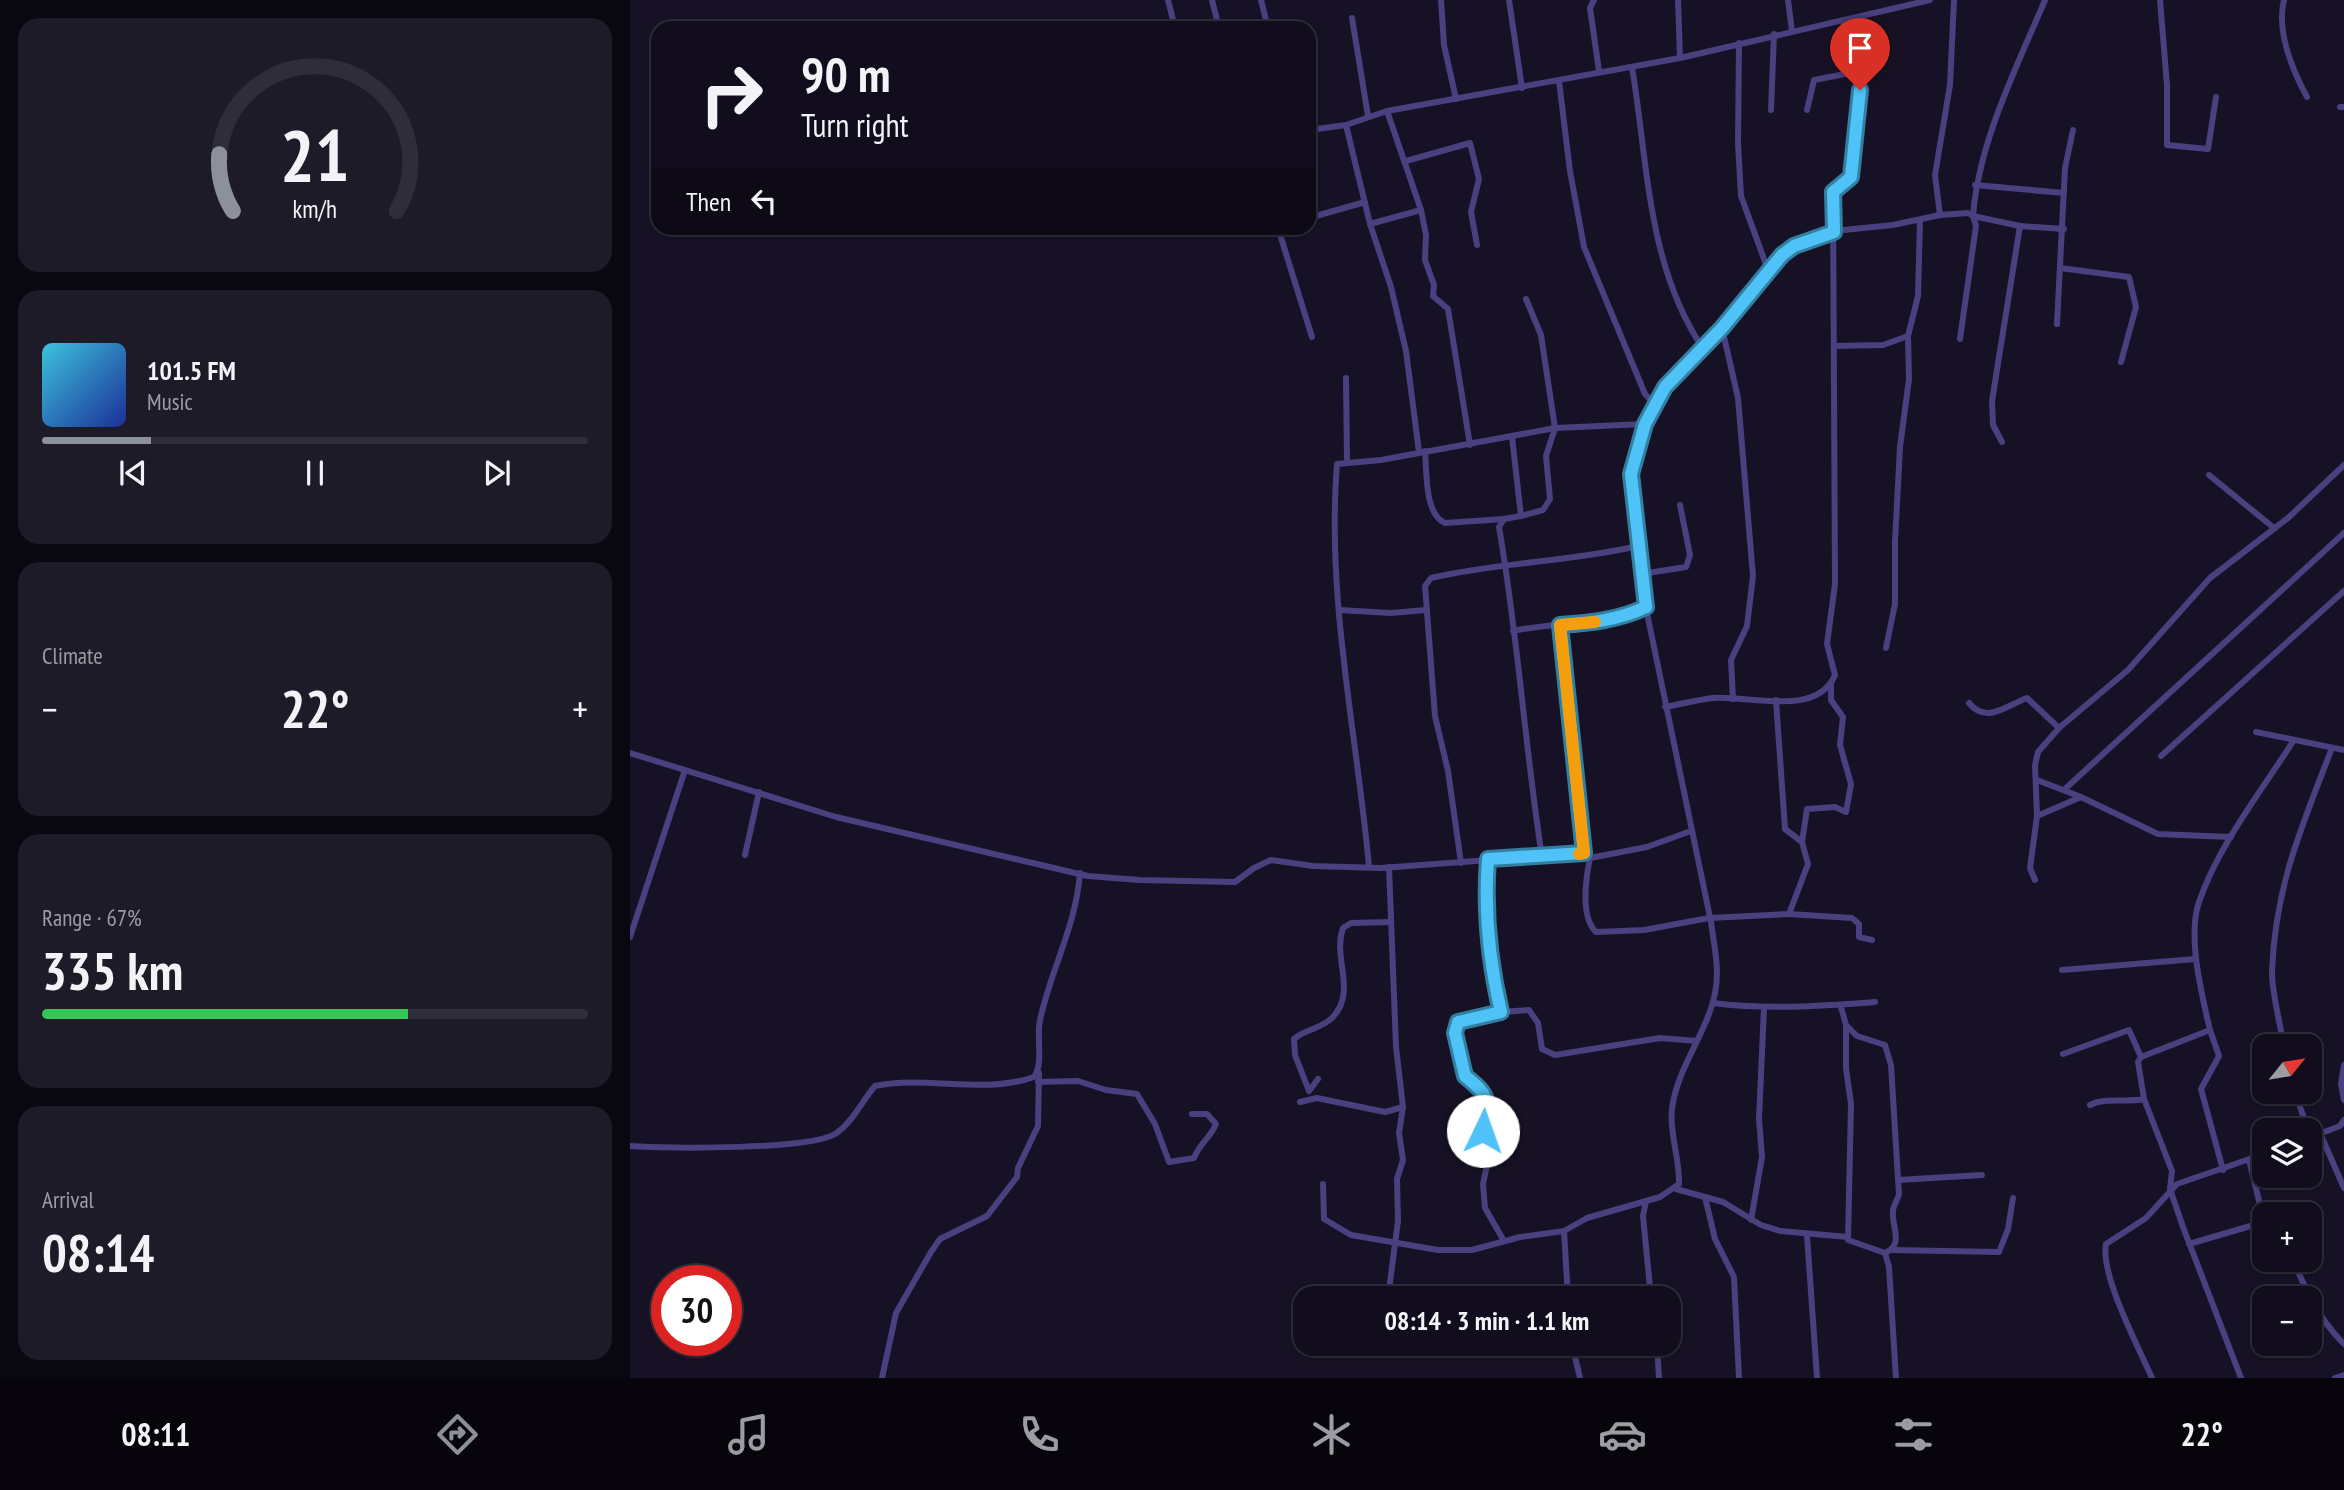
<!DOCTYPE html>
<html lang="en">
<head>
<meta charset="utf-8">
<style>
  :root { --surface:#110d1c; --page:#1e1b29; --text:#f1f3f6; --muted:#9c9ca3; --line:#302d3b; --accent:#8c9099 }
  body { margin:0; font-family:"PT Sans Narrow",sans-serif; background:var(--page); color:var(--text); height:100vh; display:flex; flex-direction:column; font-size:26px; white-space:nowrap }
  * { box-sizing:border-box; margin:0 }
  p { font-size:23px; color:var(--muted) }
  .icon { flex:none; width:38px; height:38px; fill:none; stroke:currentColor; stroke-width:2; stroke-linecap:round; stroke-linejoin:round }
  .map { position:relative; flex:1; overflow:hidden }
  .sheet { display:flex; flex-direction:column; gap:18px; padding:18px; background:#09070f; width:630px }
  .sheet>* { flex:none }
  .top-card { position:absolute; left:21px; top:21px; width:665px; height:214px; border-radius:21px; box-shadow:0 2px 5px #0004,0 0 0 2px var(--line); background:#110d1c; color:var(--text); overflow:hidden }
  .needle { width:46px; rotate:60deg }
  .buttons { position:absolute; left:1622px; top:1034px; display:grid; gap:14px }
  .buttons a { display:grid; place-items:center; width:70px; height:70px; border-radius:14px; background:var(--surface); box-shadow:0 2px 5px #0004,0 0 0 2px var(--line); font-size:35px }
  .speed { position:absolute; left:21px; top:1265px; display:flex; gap:14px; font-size:35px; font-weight:700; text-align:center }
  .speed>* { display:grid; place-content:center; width:91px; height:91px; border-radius:50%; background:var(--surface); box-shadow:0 2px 5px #0004,0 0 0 2px var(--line); line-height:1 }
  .speed .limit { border:10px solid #d22; background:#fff; color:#111 }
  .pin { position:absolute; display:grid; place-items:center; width:60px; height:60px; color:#fff; margin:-72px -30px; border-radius:50% 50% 50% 0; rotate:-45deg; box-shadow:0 0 7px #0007 }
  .pin .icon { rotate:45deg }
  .me { position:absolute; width:77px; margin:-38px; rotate:3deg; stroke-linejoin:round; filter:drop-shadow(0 0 5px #0008) }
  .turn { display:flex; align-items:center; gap:24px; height:147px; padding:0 35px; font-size:32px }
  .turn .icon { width:91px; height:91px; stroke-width:2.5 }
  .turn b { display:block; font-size:49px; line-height:60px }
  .then { display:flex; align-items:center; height:66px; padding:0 35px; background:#0003; gap:14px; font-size:26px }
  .big { font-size:52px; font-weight:600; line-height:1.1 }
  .sheet .card { flex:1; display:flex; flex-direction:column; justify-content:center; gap:10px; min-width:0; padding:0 24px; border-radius:21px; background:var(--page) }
  .sheet .dial { align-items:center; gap:0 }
  .dial svg { height:182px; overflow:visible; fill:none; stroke:var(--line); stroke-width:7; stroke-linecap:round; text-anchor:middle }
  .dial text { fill:var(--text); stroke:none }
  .song { display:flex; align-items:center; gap:21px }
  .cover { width:84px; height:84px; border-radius:10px; background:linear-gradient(135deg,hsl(190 70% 55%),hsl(230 70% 35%)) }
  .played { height:7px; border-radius:4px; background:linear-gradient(90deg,var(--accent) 20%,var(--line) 20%) }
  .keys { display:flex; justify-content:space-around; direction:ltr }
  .heat { display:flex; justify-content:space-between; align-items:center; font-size:38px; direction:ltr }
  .charge { height:10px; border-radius:5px; background:linear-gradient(90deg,#34c759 67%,var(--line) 0) }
  .trip { position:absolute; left:663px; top:1286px; width:388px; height:70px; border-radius:21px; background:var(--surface); box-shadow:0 2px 5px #0004,0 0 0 2px var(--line); font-weight:600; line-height:70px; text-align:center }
  .tab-bar { display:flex; height:112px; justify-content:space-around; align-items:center; background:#07050b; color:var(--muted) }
  .tab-bar .icon { width:49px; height:49px }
  .tab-bar .selected { color:var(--accent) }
  .tab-bar b { font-size:32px; color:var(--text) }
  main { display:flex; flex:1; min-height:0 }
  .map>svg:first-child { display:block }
</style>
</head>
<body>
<main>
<section class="sheet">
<div class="card dial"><svg viewBox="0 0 100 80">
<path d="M14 69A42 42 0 1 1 86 69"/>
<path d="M14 69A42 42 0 0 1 8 44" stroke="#8c9099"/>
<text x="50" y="56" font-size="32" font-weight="700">21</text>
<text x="50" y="72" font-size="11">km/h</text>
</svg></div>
<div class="card">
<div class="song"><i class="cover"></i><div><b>101.5 FM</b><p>Music</p></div></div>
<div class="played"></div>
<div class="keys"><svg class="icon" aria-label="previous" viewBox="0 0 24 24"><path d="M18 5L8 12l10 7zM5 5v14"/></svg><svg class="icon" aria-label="pause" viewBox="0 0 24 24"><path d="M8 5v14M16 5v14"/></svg><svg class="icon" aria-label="next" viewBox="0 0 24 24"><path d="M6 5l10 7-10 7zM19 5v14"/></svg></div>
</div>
<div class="card"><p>Climate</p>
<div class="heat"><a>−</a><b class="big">22°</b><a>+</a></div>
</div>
<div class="card"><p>Range · 67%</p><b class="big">335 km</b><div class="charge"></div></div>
<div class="card"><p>Arrival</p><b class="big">08:14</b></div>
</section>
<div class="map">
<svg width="1714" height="1378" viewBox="0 0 1714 1378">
  <rect width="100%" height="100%" fill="#171125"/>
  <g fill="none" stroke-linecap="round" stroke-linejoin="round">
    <!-- minor -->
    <g stroke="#4a407f" stroke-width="6">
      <path d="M 538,0 L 545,28"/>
      <path d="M 582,0 L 589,28"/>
      <path d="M 631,0 L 638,28"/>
      <path d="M 811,0 L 814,45 L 826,99"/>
      <path d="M 879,0 L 892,88"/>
      <path d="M 964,0 L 960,8 L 969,71"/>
      <path d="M 1048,0 L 1050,58"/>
      <path d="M 1158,0 L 1162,31"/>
      <path d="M 1530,0 L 1537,85 L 1537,145 L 1578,149 L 1586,97"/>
      <path d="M 1654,0 C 1646,32 1662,69 1677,97"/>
      <path d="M 722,18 L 738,116"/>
      <path d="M 1109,43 L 1108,143 L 1111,196 L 1138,270"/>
      <path d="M 1002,67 C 1018,163 1017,264 1072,347"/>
      <path d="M 929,81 L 940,171 L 954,247 L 1015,394 L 1025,405"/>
      <path d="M 1710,107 L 1714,107"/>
      <path d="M 1141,110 L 1144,34"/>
      <path d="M 1177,110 L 1184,80 L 1220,73"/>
      <path d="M 757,111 L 791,210 L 796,235 L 795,260 L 804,285 L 803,296 L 818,309 L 840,445"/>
      <path d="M 716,125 L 740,224 L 791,210"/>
      <path d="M 679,130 L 716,125 L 757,111 L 1050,58 L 1300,0"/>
      <path d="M 776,161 L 840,143 L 849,179 L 841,212 L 847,245"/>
      <path d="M 1345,185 L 1434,193"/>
      <path d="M 1310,215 L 1305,175 L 1320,85 L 1324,0"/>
      <path d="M 1343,216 L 1390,226 L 1362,401 L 1363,425 L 1372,442"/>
      <path d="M 679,218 L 735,202"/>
      <path d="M 740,224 L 761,287 L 776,351 L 789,452"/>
      <path d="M 1390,226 L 1434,229"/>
      <path d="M 582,228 L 583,230 L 596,228"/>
      <path d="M 648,228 L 682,337"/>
      <path d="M 1430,268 L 1499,277 L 1506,307 L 1491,362"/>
      <path d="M 1427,324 L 1435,168 L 1443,130"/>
      <path d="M 1092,328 L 1108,398 L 1123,576 L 1117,626 L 1101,660 L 1103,699"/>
      <path d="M 1330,339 L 1346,226 L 1343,216"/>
      <path d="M 1204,346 L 1253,345 L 1278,336"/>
      <path d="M 716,378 L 717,462"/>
      <path d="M 882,437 L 891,516 L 874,519 L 869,527 C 888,636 895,748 912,857"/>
      <path d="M 795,451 C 797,471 794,514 815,523 L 874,519"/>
      <path d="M 1579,475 L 1644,528"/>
      <path d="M 891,516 L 913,510 L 920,499 L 916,456 L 925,428 L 911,335 L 896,299"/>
      <path d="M 1011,574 L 1056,567 L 1060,555 L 1050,505"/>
      <path d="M 709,610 L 761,613 L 796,610"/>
      <path d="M 930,625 L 954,853"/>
      <path d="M 883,631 C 928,621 974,626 1016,607"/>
      <path d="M 1256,648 L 1265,604 L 1265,542 L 1270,447 L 1279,379 L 1278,336 L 1288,296 L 1290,220"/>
      <path d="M 1339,703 C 1357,725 1377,705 1397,698 L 1429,728 L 1498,670 L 1580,578 L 1658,518 L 1714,465"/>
      <path d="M 1035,707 C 1051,704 1067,700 1083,698 C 1119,695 1187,718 1205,675 L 1197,644 L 1205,584 L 1203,192 L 1221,177 L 1230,103 L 1230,90 L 1220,73 L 1213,20"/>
      <path d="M 1626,732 L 1714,750"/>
      <path d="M 0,753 L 206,817 L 458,876 L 509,880 L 605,882 L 624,868 L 641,860 L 683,866 L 751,868 L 954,853 L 960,858 L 1017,847 L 1061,831"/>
      <path d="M 1531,756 L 1714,591"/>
      <path d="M 1407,780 L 1451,797"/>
      <path d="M 1436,788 L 1714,533"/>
      <path d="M 1407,816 L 1405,765 L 1408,752 L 1429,728"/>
      <path d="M 1172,842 L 1177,809 L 1205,807 L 1216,812 L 1221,784 L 1210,745 L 1213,717 L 1201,700 L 1201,684"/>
      <path d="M 115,855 L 129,792"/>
      <path d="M 960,858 C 956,877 950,917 966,932 L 1014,930 L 1079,918 L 1159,914 L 1178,864 L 1172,842 L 1155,829 L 1146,700"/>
      <path d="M 858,859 C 854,912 859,961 871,1012 L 899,1010 L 908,1023 L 912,1049 L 925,1055 L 1030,1038 L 1067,1041"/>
      <path d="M 831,863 L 818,771 L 805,716 L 795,586 L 801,578 C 869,562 939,562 1008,546"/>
      <path d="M 739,867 C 727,734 696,599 707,464 L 751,460 L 925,428 L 1015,424"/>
      <path d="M 759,867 L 766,1047 L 773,1107 L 769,1133 L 773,1160 L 767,1179 L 768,1221 L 759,1290"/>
      <path d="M 1405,880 L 1400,868 L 1407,816 L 1451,797 L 1528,834 L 1601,837"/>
      <path d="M 1159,914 L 1222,918 L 1229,924 L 1229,937 L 1242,940"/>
      <path d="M 0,937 L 55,770"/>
      <path d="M 1432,970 L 1565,959"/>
      <path d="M 1083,1003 C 1137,1010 1190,1006 1245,1002"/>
      <path d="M 1211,1007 L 1216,1025 L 1216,1068 L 1221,1104 L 1218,1240 L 1255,1253 L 1259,1267 L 1266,1378"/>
      <path d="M 871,1012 L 828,1022 L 825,1033 L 835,1076 L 851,1087 L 857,1100 L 852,1144 L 857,1165 L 853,1184 L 855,1208 L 874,1241"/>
      <path d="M 1216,1025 L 1227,1036 L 1255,1045 L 1261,1065 L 1269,1194 C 1268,1199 1263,1206 1263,1211 C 1261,1226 1275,1244 1255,1253"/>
      <path d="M 1580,1030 L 1589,1056 L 1571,1089 L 1593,1170"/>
      <path d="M 1654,1046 C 1651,1029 1641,987 1642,972 C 1645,886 1672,826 1702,748"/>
      <path d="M 1433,1054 L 1499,1030 L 1511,1057"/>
      <path d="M 1714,1065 L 1711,1084 L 1714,1100"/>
      <path d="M 688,1079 L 679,1091 L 665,1055 L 664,1039 C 675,1029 691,1029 702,1018 C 728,991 702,959 713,928 L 721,923 L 761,922"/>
      <path d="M 408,1082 L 448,1081 L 476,1090 L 507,1094 L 525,1124 L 539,1162 L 564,1158 C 569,1144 581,1137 586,1124 L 577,1114 L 562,1114"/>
      <path d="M 1665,1092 L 1678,1130"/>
      <path d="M 1514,1099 L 1542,1171 L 1540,1189 L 1553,1227 L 1611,1378"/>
      <path d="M 670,1102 L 687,1098 L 755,1112 L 773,1107"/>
      <path d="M 1460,1105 C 1475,1097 1496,1103 1514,1099 L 1508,1062 L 1511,1057 L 1580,1030 C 1572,996 1557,936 1569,902 C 1588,846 1632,790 1664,740"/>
      <path d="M 1680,1134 L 1690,1133 L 1714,1188"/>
      <path d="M 1689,1134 L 1710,1126 L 1714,1120"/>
      <path d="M 0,1146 C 35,1148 186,1151 208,1132 C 224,1120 232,1101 245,1086 C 298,1075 353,1095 404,1077 C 414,1064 406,1037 410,1020 C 421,969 446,926 450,873"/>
      <path d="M 1619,1160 L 1634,1221"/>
      <path d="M 1268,1180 L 1352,1175"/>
      <path d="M 693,1184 L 694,1219 L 721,1235 L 808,1250 L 842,1250 L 890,1237 L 934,1231 L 957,1218 L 1030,1197 L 1049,1184 C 1050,1159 1039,1133 1042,1109 C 1047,1067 1077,1034 1085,993 C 1090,970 1084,945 1081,922 L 1012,589 L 1001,474 L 1015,424 L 1035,387 L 1050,370 L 1092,328 L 1138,270 L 1164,246 L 1204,231 L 1263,225 L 1310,215 L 1338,213 L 1343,216 C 1349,141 1386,69 1415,0"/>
      <path d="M 1046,1189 L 1093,1202 L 1131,1225 L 1150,1231 L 1218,1237"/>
      <path d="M 1075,1197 L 1085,1239 L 1104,1277 L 1109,1378"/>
      <path d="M 1016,1201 L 1013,1216 L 1021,1298"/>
      <path d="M 1121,1220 L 1132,1157 L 1129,1119 L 1134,1008"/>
      <path d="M 934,1231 L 938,1298"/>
      <path d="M 1177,1235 L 1187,1378"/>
      <path d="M 1559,1244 L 1634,1222"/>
      <path d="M 1261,1250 L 1369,1252 L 1378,1229 L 1383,1198"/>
      <path d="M 1660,1260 C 1671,1273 1673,1285 1681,1299 C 1690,1316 1700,1330 1714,1344"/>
      <path d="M 942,1344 L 950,1378"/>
      <path d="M 1027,1344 L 1029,1378"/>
      <path d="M 252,1378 L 266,1313 L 301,1252 L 310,1239 L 357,1216 L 387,1177 L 388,1168 L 408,1126 L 409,1073"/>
      <path d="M 1522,1378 C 1509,1348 1470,1275 1476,1244 L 1516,1218 L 1547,1184 L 1634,1154"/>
      <path d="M 1705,1378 L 1714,1375"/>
    </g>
  </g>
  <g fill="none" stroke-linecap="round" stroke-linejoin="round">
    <!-- route casing -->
    <g stroke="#337fa1" stroke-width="18">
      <path id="route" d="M 853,1131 C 859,1099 860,1096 835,1076 L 825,1033 L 828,1022 L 871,1012 C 859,961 854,912 858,859 L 954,853 L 930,625 C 960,623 989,620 1016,607 L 1001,474 L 1015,424 L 1035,387 L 1092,328 L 1152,255 L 1164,246 L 1204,232 L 1203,192 L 1221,177 L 1230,90"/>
    </g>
    <!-- route -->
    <use href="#route" stroke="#4fc3f7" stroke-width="12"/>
    <!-- slow -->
    <path stroke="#f59e0b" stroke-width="12" d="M 949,854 L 954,853 L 930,625 L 965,622"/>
  </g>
</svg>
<div class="buttons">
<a><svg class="needle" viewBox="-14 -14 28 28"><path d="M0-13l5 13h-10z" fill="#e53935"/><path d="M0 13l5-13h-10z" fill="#9c9ca3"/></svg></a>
<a><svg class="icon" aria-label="layers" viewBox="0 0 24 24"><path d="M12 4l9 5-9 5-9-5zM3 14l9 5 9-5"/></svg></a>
<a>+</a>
<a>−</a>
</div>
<div class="speed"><div class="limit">30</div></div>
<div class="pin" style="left:1230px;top:90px;background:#d93025"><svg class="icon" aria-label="arrive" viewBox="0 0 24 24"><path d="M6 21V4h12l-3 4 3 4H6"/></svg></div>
<svg class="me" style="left:853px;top:1131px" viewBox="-20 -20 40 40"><circle r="19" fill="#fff"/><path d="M0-13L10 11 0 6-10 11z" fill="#4fc3f7"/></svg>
<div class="trip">08:14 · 3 min · 1.1 km</div>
<div class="top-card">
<div class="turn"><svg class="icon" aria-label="right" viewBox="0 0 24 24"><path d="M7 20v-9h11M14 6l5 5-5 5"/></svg><div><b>90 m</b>Turn right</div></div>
<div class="then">Then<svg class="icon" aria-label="left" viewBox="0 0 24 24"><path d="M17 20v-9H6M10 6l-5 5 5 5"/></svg></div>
</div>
</div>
</main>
<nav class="tab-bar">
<b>08:11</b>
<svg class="icon selected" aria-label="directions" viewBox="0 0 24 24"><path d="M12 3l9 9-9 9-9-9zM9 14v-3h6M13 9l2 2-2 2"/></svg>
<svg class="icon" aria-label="music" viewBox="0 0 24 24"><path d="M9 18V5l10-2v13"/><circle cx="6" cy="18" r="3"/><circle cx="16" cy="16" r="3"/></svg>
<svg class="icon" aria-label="phone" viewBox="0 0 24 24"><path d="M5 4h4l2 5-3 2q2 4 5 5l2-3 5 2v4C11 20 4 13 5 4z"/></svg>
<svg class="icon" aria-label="climate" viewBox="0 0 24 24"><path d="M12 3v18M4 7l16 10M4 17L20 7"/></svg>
<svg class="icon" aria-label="car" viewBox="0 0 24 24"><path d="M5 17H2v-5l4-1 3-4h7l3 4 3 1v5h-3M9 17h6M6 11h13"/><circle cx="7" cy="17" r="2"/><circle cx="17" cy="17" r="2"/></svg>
<svg class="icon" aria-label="filters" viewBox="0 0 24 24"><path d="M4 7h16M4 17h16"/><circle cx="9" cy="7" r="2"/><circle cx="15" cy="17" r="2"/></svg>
<b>22°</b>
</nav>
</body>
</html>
